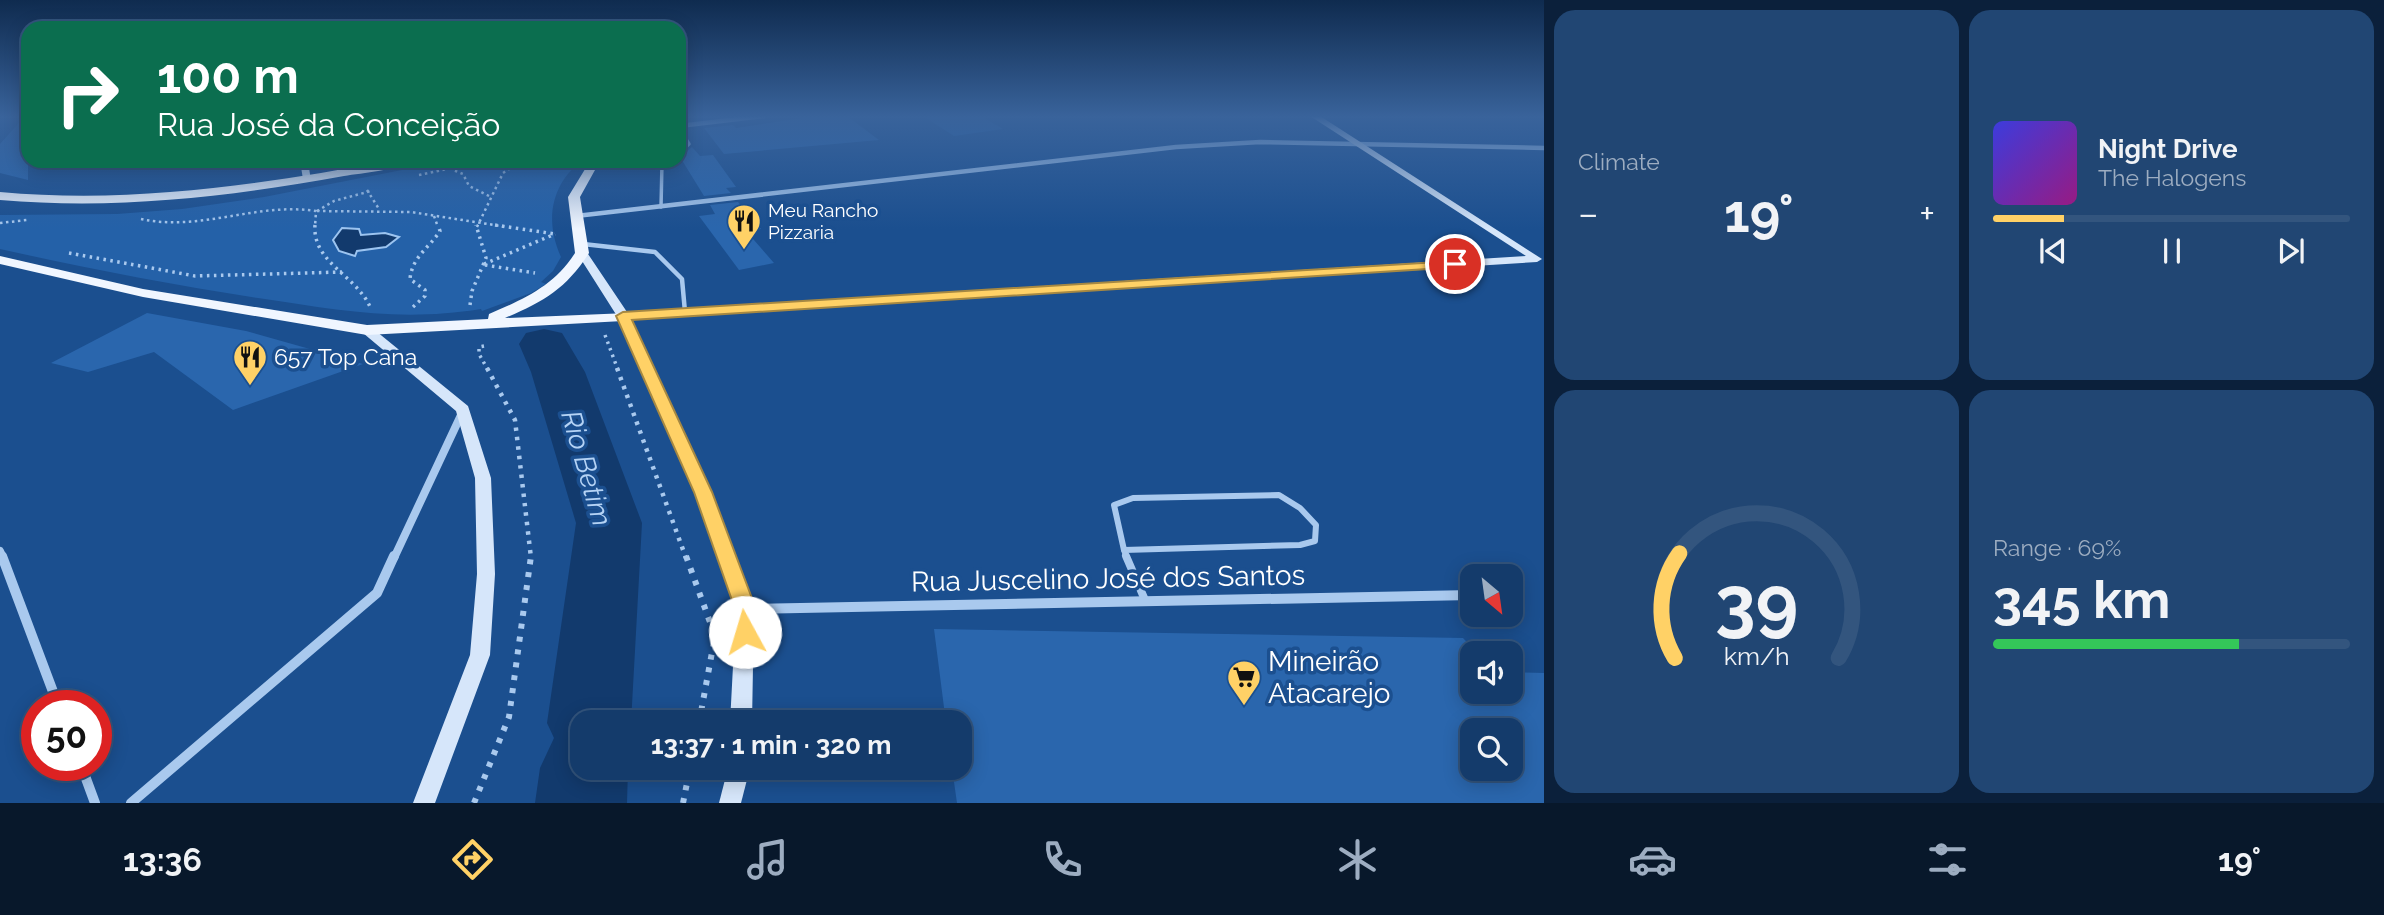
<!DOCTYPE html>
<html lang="en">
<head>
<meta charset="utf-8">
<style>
  :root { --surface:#143b6b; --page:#214673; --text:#f1f3f6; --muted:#9dadc1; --line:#33557e; --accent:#ffd166 }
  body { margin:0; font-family:Raleway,sans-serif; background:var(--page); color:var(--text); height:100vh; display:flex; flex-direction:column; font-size:26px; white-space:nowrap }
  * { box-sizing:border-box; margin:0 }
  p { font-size:23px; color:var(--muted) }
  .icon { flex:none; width:38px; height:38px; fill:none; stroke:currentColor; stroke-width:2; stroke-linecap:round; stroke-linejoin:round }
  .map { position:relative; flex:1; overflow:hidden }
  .drawer { display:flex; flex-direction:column; gap:10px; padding:10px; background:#0b203b; width:840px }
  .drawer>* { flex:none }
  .banner { position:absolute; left:21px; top:21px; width:665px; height:147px; border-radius:21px; box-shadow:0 4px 18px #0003,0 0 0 2px var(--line); background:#0b6e4f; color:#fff; overflow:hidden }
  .needle { width:46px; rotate:151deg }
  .controls { position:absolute; left:1460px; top:564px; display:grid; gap:14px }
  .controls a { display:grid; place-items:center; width:63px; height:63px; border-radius:14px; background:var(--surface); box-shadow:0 4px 18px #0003,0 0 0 2px var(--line); font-size:35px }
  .speed { position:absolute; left:21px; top:690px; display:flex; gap:14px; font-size:35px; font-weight:700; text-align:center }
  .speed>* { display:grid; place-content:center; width:91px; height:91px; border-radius:50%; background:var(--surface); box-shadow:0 4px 18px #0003,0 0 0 2px var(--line); line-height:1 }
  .speed .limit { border:10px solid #d22; background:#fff; color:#111 }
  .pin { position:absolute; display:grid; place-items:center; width:60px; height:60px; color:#fff; margin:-30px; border:4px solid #fff; border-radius:50%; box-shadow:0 2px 7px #0007 }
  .me { position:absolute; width:77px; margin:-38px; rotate:354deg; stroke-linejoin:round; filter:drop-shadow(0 0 5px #0008) }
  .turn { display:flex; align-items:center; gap:24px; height:147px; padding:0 21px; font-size:32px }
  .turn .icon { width:91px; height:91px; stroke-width:2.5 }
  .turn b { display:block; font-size:49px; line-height:60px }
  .big { font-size:52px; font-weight:700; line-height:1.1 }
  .drawer .card { flex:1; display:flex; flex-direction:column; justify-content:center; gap:10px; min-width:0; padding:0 24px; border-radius:21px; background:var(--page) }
  .drawer .dial { align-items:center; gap:0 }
  .dial svg { height:182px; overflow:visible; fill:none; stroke:var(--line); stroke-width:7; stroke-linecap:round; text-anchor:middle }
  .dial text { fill:var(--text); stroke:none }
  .song { display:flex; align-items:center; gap:21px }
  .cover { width:84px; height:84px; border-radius:10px; background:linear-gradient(135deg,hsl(240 70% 55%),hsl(310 70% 35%)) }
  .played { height:7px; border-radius:4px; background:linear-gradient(90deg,var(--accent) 20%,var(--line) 20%) }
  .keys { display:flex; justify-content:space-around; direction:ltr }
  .heat { display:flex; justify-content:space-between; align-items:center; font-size:38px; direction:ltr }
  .charge { height:10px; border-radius:5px; background:linear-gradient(90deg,#34c759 69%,var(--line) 0) }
  .drawer .tiles { flex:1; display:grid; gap:10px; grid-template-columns:repeat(2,1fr) }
  .trip { position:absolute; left:570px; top:710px; width:402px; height:70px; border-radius:21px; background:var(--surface); box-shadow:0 4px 18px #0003,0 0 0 2px var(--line); font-weight:700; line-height:70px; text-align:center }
  .tabs { display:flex; height:112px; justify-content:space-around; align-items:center; background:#08182b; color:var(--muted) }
  .tabs .icon { width:49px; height:49px }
  .tabs .active { color:var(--accent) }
  .tabs b { font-size:32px; color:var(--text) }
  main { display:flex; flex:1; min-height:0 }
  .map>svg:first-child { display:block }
</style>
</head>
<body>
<main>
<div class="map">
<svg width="1544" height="803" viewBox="0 0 1544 803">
  <rect width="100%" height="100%" fill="#1b4f8f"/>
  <!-- green -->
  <g fill="#2461a8">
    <path d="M 923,116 L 981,116 L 1003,129 L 954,136 Z"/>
    <path d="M 448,161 L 581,161 C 550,186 545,222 561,257 L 553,271 L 541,282 L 546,284 L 531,293 L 482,311 L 481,309 C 400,322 338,310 258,298 C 172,285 85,268 0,249 L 0,215 L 117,214 L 182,209 L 264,197 Z"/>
  </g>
  <!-- water -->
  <path fill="#123a6d" stroke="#9cc4f0" stroke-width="2" d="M 342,228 L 359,229 L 361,235 L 385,233 L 399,237 L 386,247 L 357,251 L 355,256 L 339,251 L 333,240 Z"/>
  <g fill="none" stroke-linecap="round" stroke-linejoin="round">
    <!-- river -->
    <path fill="#123a6d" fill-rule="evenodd" d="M 544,329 L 562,333 L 585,372 L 642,523 L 631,723 L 583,723 L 583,768 L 628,768 L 627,803 L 535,803 L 540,768 L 554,738 L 547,723 L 576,523 L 531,372 L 519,344 L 526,333 Z"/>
  </g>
  <!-- building -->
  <g fill="#2a66ad" fill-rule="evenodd">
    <path d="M 25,116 L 28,116 L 28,180 L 0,173 L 0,144 Z"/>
    <path d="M 816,116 L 847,116 L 879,140 L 724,154 L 704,128 L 733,125 L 736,128 Z"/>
    <path d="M 692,147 L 700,156 L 713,155 L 736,187 L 726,188 L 731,193 L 704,196 L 680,157 Z"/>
    <path d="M 738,202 L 761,229 L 747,232 L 774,263 L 739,270 L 699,216 L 715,214 L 710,205 Z"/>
    <path d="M 147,313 L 246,331 L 363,364 L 233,410 L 154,352 L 88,372 L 51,363 Z"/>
    <path d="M 934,629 L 1463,638 L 1477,653 L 1472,653 L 1472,691 L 1510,691 L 1510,672 L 1544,673 L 1544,803 L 957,803 L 952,768 L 961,768 L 961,723 L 946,723 ZM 1472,730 L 1510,730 L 1510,768 L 1472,768 Z"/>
  </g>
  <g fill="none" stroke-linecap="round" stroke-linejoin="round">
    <!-- path-far3 -->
    <g stroke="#a9c9ee" stroke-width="2.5" stroke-dasharray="2.5 3.5" stroke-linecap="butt">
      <path d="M 419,175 L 456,167"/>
      <path d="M 367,190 L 379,209"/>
      <path d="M 489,196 L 469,186 L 463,174 L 453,170 L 458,164 L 498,161"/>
      <path d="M 317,211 L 411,212 L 507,227"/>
      <path d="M 317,211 L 334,201 L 371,191"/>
      <path d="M 434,216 L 438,227"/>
      <path d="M 141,219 C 201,232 256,202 316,211 L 315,227"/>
      <path d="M 0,223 L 27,220"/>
      <path d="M 477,227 L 503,173 L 521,161"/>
    </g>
    <!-- path-far2 -->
    <g stroke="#a9c9ee" stroke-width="3.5" stroke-dasharray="2.5 4.5" stroke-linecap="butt">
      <path d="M 315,225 C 312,263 358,276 371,309"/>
      <path d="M 495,225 L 555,234"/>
      <path d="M 69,253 L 195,276 L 342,272"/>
      <path d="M 484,264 L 555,234"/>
      <path d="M 485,265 L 535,273"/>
      <path d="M 470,305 L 472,291 L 486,258 L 476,225"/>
      <path d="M 413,307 L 425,296 L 425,290 L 410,279 C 412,257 429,248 440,231 L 438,225"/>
      <path d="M 605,335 L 618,370"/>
      <path d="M 484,346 L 479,347 L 479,354 L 488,370"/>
    </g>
    <!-- path-far1 -->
    <g stroke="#a9c9ee" stroke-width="4.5" stroke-dasharray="3.5 6" stroke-linecap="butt">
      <path d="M 487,368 L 515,420 L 531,558"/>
      <path d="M 617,368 L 686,558"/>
    </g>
    <!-- path -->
    <g stroke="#a9c9ee" stroke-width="6" stroke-dasharray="5 8" stroke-linecap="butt">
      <path d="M 686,556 L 715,636 L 699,723"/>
      <path d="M 474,803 L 509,717 L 531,556"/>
      <path d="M 683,803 L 690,768"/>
    </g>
    <!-- lane-far3 -->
    <g stroke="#a9c9ee" stroke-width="3.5">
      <path d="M 679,128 L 689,144 L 679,153"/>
      <path d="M 644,161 L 662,163 L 661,207"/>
    </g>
    <!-- lane-far2 -->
    <path stroke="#a9c9ee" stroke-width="4.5" d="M 583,244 L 655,252 L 682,279 L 685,312"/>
    <!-- lane-far1 -->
    <g stroke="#a9c9ee" stroke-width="6">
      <path d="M 1279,495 L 1300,508 L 1316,525 L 1315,541 L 1300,545 L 1124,550 L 1114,505 L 1133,498 Z"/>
      <path d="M 1124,550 L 1127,558"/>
    </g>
    <!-- lane -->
    <path stroke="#a9c9ee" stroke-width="8" d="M 1126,556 L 1145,600"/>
    <!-- street-far2 -->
    <g stroke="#a9c9ee" stroke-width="4.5">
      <path d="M 679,126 L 764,116"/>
      <path d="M 576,216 L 1176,147 L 1260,142 L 1544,148"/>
    </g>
    <!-- street-far1 -->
    <g stroke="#a9c9ee" stroke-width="8">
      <path d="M 0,551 L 3,558"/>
      <path d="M 394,558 L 462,413"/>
    </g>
    <!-- street -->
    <g stroke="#a9c9ee" stroke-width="10">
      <path d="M 2,556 L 58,705"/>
      <path d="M 746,609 L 1472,595"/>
      <path d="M 81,765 L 95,803"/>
      <path d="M 131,803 L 377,593 L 394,556"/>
    </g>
    <!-- secondary -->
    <g fill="#d6e6fa" fill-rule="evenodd">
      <path d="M 1310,116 L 1320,116 L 1542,259 L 1537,262 L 631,319 L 711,492 L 754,609 L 752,723 L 730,723 L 736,609 L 695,492 L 633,350 L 617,316 L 577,253 L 578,251 L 586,251 L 627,312 L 1526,256 Z"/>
      <path d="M 300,161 L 308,161 L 311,181 L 303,179 Z"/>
      <path d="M 367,326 L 371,327 L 468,406 L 491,478 L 495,574 L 490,655 L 435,803 L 413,803 L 470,655 L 477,574 L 475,478 L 456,411 L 363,333 L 361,330 L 363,327 Z"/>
      <path d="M 728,768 L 750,768 L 741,803 L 719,803 Z"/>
    </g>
    <!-- primary -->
    <g fill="#f0f6ff" fill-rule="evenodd">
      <path d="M 388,161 L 411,161 C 399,170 362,173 344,176 C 229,197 117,210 0,200 L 0,192 C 132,204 259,185 388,161 Z"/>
      <path d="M 590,161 L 600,161 L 580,197 L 589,253 C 566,289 543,302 505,318 L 628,313 L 631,316 L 628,319 L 623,321 L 367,335 L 143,297 L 0,264 L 0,256 L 143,289 L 367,325 L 488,319 L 489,314 C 524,299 554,286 575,253 L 568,197 Z"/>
    </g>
  </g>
  <!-- sky -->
  <linearGradient id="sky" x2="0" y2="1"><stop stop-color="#0f2b4f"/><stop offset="0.51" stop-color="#39639b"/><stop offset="1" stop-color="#39639b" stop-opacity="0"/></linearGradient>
  <rect width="1544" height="229" fill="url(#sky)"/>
  <!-- route -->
  <path fill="#ffd166" stroke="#a68842" stroke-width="2" d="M 1455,261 L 1459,262 L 1459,267 L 632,320 L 712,492 L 756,609 L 752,638 L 745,641 L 737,638 L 734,632 L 735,609 L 694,492 L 616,316 L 623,312 Z"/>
  <!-- icons -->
  <defs>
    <g id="restaurant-pin" transform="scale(1.75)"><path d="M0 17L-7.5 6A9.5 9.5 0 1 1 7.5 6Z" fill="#ffd166" stroke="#1b4f8f"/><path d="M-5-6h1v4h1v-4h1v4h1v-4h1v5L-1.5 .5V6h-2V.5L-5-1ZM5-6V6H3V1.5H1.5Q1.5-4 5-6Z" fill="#111"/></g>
    <g id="supermarket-pin" transform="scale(1.75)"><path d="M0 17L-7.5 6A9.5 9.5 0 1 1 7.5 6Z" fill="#ffd166" stroke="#1b4f8f"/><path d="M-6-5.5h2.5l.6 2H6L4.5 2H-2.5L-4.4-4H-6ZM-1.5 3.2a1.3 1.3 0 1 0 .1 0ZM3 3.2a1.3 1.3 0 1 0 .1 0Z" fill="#111"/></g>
  </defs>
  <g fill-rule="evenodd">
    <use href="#restaurant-pin" x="744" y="221"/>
    <use href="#restaurant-pin" x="250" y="357"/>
    <use href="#supermarket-pin" x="1244" y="677"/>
  </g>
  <g text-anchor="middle" stroke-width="7" stroke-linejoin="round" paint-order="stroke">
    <!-- far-poi labels -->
    <g font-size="19" fill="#fff" stroke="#1b4f8f" text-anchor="start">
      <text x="768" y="217">Meu Rancho<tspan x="768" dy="22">Pizzaria</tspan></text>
    </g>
    <!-- poi labels -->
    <g font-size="23" fill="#fff" stroke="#1b4f8f" text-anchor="start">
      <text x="274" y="365">657 Top Cana</text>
    </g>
    <!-- near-water labels -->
    <g font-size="28" font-style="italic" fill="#b5d3f5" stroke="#1b4f8f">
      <text transform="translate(587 468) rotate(74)" y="10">Rio Betim</text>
    </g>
    <!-- near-street labels -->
    <g font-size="28" fill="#fff" stroke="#1b4f8f">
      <text transform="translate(1108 578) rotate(-1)" y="10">Rua Juscelino José dos Santos</text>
    </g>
    <!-- near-poi labels -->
    <g font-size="28" fill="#fff" stroke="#1b4f8f" text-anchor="start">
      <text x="1268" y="671">Mineirão<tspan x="1268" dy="32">Atacarejo</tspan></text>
    </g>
  </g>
</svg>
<div class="controls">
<a><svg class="needle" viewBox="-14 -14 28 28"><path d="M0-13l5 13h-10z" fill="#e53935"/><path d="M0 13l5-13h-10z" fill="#9dadc1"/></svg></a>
<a><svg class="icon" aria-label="sound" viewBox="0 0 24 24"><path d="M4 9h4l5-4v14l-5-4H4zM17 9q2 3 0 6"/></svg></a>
<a><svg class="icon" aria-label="search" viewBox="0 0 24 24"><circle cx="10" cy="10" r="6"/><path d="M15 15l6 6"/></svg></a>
</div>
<div class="speed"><div class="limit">50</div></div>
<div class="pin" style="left:1455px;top:264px;background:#d93025"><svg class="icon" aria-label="arrive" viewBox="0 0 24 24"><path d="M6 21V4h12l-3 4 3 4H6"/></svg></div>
<svg class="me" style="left:745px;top:632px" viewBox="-20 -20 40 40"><circle r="19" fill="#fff"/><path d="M0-13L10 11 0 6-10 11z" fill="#ffd166"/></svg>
<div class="trip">13:37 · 1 min · 320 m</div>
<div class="banner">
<div class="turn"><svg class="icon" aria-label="right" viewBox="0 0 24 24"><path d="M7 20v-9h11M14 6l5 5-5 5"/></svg><div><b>100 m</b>Rua José da Conceição</div></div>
</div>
</div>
<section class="drawer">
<div class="tiles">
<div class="card"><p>Climate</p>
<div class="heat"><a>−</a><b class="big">19°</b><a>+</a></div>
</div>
<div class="card">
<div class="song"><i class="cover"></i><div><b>Night Drive</b><p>The Halogens</p></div></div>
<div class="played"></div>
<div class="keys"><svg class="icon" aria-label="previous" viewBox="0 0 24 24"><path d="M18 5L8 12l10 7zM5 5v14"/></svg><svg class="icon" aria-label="pause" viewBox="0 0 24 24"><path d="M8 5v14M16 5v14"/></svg><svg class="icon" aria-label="next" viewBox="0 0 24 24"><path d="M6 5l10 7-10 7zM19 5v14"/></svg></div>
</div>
<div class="card dial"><svg viewBox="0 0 100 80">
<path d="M14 69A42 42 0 1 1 86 69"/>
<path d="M14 69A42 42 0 0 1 16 23" stroke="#ffd166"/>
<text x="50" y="56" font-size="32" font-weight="700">39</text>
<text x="50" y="72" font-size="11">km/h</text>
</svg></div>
<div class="card"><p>Range · 69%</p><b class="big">345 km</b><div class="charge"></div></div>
</div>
</section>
</main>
<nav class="tabs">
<b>13:36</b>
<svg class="icon active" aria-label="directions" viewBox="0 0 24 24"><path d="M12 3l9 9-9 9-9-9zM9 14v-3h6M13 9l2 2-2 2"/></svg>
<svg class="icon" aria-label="music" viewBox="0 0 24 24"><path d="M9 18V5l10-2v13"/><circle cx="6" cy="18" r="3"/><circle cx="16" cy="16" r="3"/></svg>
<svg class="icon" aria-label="phone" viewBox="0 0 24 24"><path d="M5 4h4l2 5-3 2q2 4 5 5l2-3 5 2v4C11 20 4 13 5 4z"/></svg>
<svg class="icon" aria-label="climate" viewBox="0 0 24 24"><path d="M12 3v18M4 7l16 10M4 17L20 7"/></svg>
<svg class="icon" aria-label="car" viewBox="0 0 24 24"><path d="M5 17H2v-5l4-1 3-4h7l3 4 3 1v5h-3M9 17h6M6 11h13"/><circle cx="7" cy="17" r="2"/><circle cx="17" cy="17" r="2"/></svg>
<svg class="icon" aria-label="filters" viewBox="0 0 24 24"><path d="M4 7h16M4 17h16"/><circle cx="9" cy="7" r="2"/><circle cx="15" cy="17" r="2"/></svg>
<b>19°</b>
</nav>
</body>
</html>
